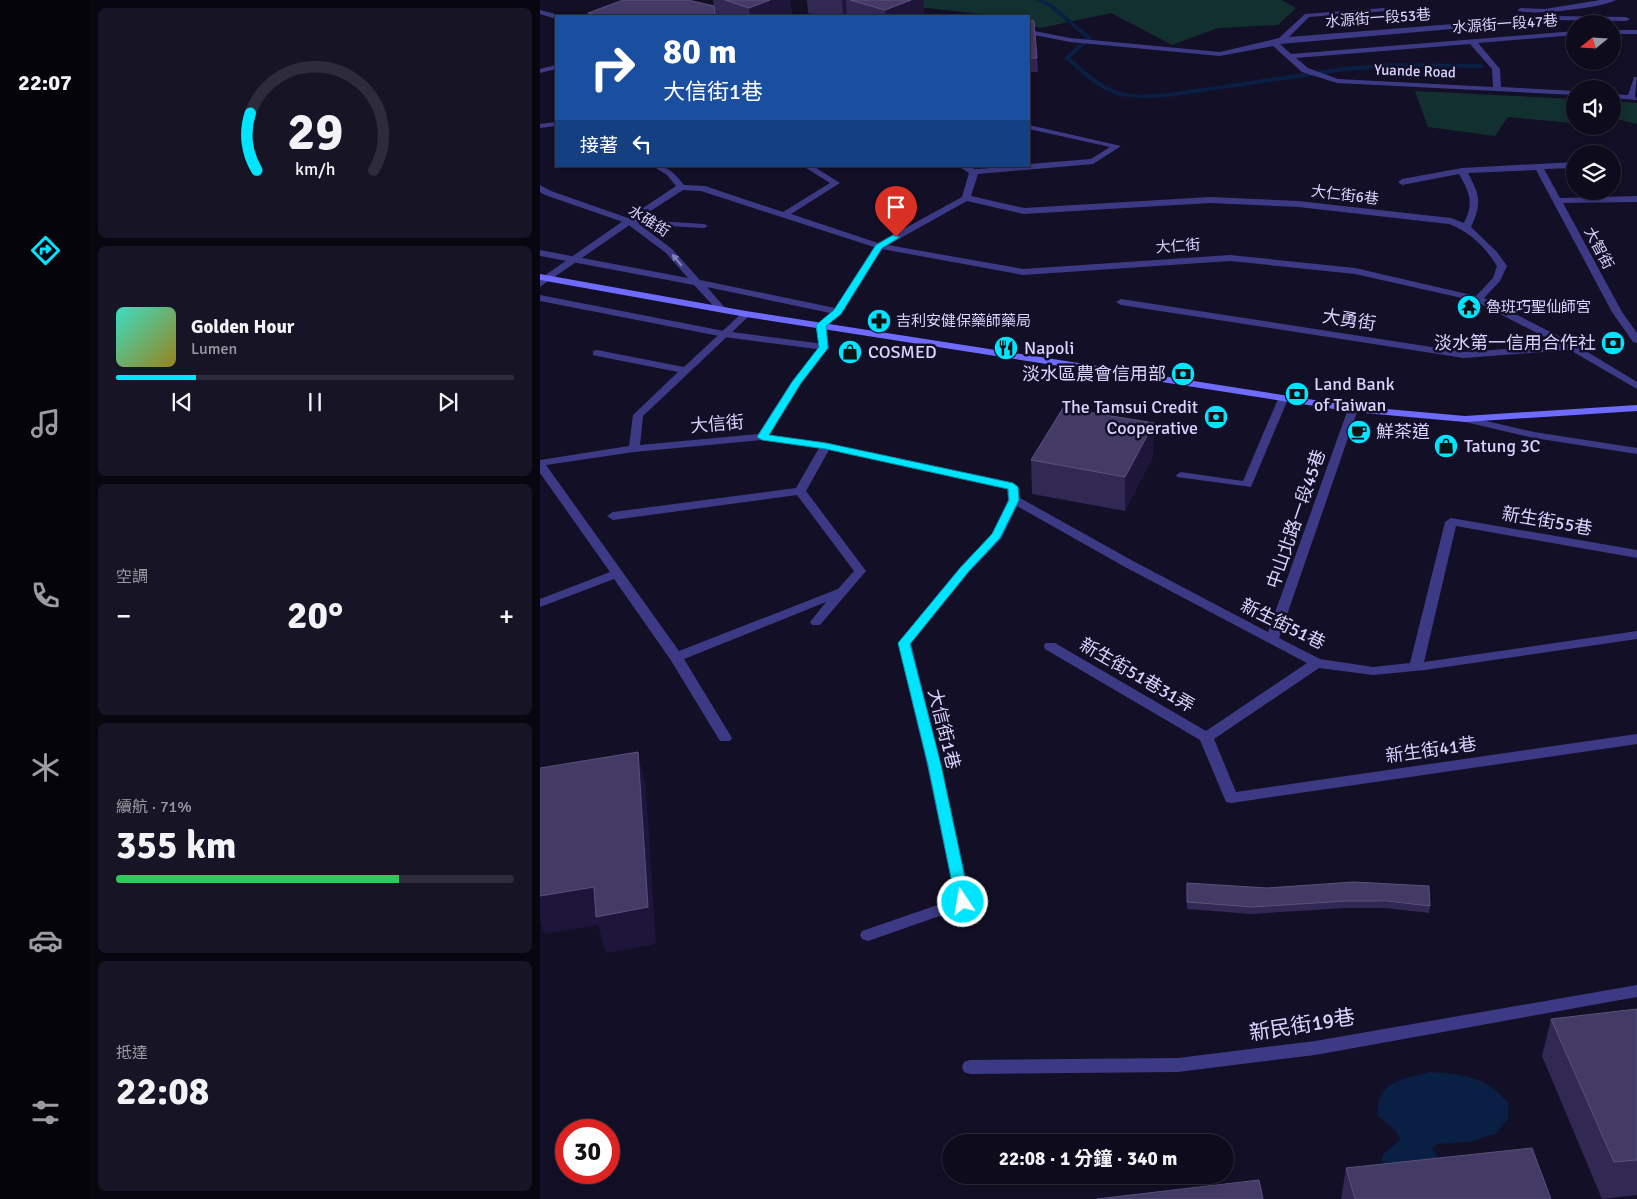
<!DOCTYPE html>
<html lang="zh-TW">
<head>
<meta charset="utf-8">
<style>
  :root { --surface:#0e0b1c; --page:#171425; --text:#f1f3f6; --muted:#9b9ba3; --line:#2e2b3b; --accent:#00e5ff }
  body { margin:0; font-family:Signika,"Noto Sans TC",sans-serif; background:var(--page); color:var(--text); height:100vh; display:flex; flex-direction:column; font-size:19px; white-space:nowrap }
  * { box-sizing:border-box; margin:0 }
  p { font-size:16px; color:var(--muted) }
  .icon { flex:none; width:28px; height:28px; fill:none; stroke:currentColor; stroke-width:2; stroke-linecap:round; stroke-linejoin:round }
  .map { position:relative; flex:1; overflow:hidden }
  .sheet { display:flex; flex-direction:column; gap:8px; padding:8px; background:#08060f; width:450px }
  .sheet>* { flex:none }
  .hud { position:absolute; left:15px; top:15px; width:475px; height:152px; border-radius:0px; box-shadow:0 2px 8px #0003,0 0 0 1px var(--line); background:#1a4fa0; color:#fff; overflow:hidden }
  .needle { width:32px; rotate:252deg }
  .tools { position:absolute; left:1026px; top:15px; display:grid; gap:10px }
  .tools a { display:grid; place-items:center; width:55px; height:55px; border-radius:50%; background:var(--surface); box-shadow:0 2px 8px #0003,0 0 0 1px var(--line); font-size:25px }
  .speed { position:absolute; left:15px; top:1119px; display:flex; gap:10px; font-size:25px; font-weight:700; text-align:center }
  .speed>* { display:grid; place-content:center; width:65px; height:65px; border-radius:50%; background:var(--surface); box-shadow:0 2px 8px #0003,0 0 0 1px var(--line); line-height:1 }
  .speed .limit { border:8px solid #d22; background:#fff; color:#111 }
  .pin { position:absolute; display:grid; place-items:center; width:42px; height:42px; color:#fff; margin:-51px -21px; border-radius:50% 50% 50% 0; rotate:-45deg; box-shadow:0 0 5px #0007 }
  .pin .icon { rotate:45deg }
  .me { position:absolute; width:55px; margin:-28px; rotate:348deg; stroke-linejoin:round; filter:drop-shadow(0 0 4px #0008) }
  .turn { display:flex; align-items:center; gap:18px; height:105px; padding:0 25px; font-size:22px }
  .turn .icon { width:65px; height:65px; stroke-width:2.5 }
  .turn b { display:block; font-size:35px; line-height:42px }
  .then { display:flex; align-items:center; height:48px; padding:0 25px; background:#0003; gap:10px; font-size:19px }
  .big { font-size:38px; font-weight:700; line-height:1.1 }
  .sheet .tile { flex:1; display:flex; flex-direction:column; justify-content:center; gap:8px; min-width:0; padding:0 18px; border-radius:8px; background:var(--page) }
  .sheet .dial { align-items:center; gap:0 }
  .dial svg { height:130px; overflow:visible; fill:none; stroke:var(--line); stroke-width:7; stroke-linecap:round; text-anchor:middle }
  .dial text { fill:var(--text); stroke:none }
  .song { display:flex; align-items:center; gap:15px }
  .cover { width:60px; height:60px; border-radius:8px; background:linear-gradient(135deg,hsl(170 70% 55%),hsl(50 70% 35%)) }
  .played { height:5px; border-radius:2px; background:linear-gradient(90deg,var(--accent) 20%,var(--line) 20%) }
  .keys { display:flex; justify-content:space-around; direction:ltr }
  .heat { display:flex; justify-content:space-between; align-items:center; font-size:28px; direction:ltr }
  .charge { height:8px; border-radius:4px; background:linear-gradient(90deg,#34c759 71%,var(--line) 0) }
  .trip { position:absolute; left:402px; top:1134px; width:292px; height:50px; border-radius:25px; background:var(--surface); box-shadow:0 2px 8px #0003,0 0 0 1px var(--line); font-weight:700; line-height:50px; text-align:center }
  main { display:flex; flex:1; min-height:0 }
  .tabs { display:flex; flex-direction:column; width:90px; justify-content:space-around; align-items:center; background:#06040b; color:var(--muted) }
  .tabs .icon { width:35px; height:35px }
  .tabs .selected { color:var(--accent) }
  .tabs b { font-size:22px; color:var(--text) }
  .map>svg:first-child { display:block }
</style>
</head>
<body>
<main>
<nav class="tabs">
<b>22:07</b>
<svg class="icon selected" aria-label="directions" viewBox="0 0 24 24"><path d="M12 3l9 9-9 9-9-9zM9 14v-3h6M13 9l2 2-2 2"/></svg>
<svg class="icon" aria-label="music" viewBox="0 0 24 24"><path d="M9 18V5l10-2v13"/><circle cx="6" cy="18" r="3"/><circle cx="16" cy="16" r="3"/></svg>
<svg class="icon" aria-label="phone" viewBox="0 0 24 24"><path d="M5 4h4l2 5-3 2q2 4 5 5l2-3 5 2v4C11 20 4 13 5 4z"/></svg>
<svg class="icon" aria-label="climate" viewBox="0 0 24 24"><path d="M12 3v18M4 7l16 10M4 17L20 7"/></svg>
<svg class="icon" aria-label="car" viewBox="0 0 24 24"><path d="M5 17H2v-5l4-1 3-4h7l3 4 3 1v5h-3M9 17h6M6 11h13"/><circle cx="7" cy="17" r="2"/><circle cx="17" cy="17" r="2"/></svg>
<svg class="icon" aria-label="filters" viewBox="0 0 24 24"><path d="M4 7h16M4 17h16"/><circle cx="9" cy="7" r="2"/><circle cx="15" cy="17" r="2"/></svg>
</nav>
<section class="sheet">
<div class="tile dial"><svg viewBox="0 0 100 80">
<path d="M14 69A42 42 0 1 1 86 69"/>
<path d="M14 69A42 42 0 0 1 10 34" stroke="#00e5ff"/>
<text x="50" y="56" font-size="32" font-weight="700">29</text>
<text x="50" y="72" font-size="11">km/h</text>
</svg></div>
<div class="tile">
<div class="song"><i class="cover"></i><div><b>Golden Hour</b><p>Lumen</p></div></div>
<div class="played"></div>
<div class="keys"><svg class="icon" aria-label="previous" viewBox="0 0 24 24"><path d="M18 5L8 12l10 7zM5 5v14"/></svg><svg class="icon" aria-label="pause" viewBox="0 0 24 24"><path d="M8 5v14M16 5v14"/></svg><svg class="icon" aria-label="next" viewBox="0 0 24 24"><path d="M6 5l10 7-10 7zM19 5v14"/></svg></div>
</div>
<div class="tile"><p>空調</p>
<div class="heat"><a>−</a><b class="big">20°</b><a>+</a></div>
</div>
<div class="tile"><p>續航 · 71%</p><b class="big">355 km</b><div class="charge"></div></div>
<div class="tile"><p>抵達</p><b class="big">22:08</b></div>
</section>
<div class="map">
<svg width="1097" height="1199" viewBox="0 0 1097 1199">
  <rect width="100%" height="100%" fill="#130f26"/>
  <!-- green -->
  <g fill="#12302f">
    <path d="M 317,0 L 742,0 L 756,8 L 738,25 L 678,28 L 632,45 L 571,13 L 501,28 L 489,25 L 489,16 L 458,16 Z"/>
    <path d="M 875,91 L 1035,99 L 1035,120 L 1031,123 L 968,117 L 955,136 L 888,127 Z"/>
    <path d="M 1072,101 L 1097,103 L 1097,124 L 1073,118 Z"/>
  </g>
  <!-- water -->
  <path fill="#0a1f44" d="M 891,1072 C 924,1074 947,1077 969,1104 L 968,1119 L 956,1133 L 930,1142 L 898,1144 L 892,1148 L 898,1158 L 844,1167 L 842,1157 C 847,1149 854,1146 860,1139 L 856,1131 L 838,1116 C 835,1081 863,1079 891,1072 Z"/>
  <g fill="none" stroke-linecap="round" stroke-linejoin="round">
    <!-- stream -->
    <path fill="#0a1f44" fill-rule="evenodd" d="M 496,0 L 502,0 L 512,4 L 552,38 L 530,58 C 545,70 560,85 578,91 C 593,97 612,94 628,93 L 805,67 L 852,63 L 941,64 L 944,66 L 941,68 L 852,67 L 805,71 L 628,97 C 611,98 593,99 577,95 C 557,89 541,72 525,59 L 525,57 L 546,38 L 508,6 Z"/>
    <!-- service -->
    <g fill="#3d3a85" fill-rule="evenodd">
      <path d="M 86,219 L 164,224 L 168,226 L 164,228 L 91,224 L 10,280 L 4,280 L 4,276 Z"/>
      <path d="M 0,295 L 184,331 L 284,344 L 289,347 L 284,350 L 184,337 L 0,301 Z"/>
      <path d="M 743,396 L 748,399 L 711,487 L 637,477 L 636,475 L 641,472 L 703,481 L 738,399 Z"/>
    </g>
    <!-- minor -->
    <g fill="#3d3a85" fill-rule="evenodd">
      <path d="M 1060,0 L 1076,0 C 1066,7 988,17 977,10 L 981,8 L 1005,9 Z"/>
      <path d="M 844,8 L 848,10 L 846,11 L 769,17 L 749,37 L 1014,16 L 1086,17 L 1090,19 L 1086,21 L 1014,20 L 740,44 L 751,54 L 1035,31 L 1035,35 L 938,43 L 960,69 L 961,87 L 1035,91 L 1035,95 L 797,83 L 762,72 L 733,46 L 680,56 L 530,42 L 489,34 L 489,30 L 530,38 L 680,52 L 739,38 L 765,14 ZM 930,44 L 952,69 L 953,87 L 798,79 L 768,68 L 756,58 Z"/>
      <path d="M 0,10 L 19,15 L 19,16 L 16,16 L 16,19 L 0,14 Z"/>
      <rect x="1072" y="30" width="25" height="4"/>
      <path d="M 16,65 L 16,69 L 0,73 L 0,69 Z"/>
      <path d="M 1094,77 L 1097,77 L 1095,96 L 1097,100 L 1072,98 L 1072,94 L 1088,95 Z"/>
      <path d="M 16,122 L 16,126 L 0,128 L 0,124 Z"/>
      <path d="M 489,125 L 581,146 L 553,164 L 438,174 L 431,196 L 484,208 L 670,197 L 758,201 L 911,218 L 924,223 C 934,203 930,193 919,174 L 862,185 L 858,182 L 862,179 L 922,168 L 1035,162 L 1035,168 L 1004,169 L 1020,198 L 1097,196 L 1097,202 L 1023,203 L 1082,312 L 1097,333 L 1097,343 L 1093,342 L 1072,312 L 996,170 L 928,173 C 940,196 942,203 931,227 L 957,252 L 967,266 L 960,281 L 944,298 L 1036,345 L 1097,382 L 1097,389 L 1030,350 L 924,358 L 581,305 L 576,302 L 581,299 L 924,352 L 1020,345 L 935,301 L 815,274 L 690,261 L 483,275 L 342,249 L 301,314 L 286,326 L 289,347 L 261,383 L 229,435 L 286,443 L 477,485 L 480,498 L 593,561 L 728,632 L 808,409 L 809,407 L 817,407 L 818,409 L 739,638 L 780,659 L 833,667 L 870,663 L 905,522 L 911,518 L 1097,550 L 1097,558 L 916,526 L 884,662 L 1097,631 L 1097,639 L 885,670 L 833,675 L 779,668 L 674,739 L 696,792 L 1097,734 L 1097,744 L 691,803 L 686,802 L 660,740 L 505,649 L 504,646 L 505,643 L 515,643 L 666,731 L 767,663 L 585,567 L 477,506 L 461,539 L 429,572 L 371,643 L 401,765 L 431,902 L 428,906 L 334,939 L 328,941 L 322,939 L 320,935 L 322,931 L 415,899 L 387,765 L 358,643 L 421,566 L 452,535 L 468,500 L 467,489 L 289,450 L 266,491 L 326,571 L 280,625 L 272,625 L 270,622 L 286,602 L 144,659 L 192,738 L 190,741 L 180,741 L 130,659 L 74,579 L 0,607 L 0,599 L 70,572 L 0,473 L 0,460 L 89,446 L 93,415 L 138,372 L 57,356 L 53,355 L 53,351 L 57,350 L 144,367 L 203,312 L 209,312 L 209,316 L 103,416 L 100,445 L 218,434 L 253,380 L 279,347 L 276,325 L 290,313 L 167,287 L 186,309 L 181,312 L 178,311 L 154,285 L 0,256 L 0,250 L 148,278 L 126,253 L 86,223 L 5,195 L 0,192 L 0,185 L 11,191 L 88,218 L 136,186 L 127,175 L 113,166 C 129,166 134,173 144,185 L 165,186 L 243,212 L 290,183 L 263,166 L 273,166 L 300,183 L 251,214 L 338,243 L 422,197 L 429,173 L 418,166 L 429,166 L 435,169 L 489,166 L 489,164 L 551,159 L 570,147 L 489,129 ZM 143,190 L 161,191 L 334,247 L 295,308 L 160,280 L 132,249 L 95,221 ZM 427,201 L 484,214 L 670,203 L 758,207 L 909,224 C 929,231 946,248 957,266 L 953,278 L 936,296 L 815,268 L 690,255 L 483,269 L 348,245 ZM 222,440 L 279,448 L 256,488 L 73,512 L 67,516 L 73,520 L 257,495 L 314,571 L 298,589 L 139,651 L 6,465 L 94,452 Z"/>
      <path d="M 1039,149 L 1045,149 L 1054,154 L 1042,154 L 1038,151 Z"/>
      <path d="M 1072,159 L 1081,163 L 1077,166 L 1072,164 Z"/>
      <path d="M 7,275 L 12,278 L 0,287 L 0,279 Z"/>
      <path d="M 925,416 L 994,432 L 1097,448 L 1097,454 L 994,438 L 921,421 L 920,419 Z"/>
      <path d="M 1097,985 L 1097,997 L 775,1055 L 638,1072 L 430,1074 L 424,1072 L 422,1067 L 424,1062 L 430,1060 L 638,1058 L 775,1041 Z"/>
    </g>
    <!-- secondary -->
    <path fill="#6f6bff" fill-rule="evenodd" d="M 0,274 L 206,311 L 813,406 L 925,416 L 1097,405 L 1097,411 L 925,422 L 813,412 L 206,317 L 0,280 Z"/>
  </g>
  <!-- wall -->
  <g fill="#312854">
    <path d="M 173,0 L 250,0 L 252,16 L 49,16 L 48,13 L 174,6 Z"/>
    <path d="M 267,0 L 383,0 L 384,16 L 279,16 L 268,13 Z"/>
    <path d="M 489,20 L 497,58 L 498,72 L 489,72 Z"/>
    <path d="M 613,456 L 585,511 L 492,494 L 491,460 Z"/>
    <path d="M 647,883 L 890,906 L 889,913 L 845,908 L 805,908 L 711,914 L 647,909 Z"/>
    <path d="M 1097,1009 L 1097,1195 L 1062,1199 L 1002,1056 L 1011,1019 Z"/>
    <path d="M 806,1168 L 1011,1199 L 801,1199 Z"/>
  </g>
  <!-- shaded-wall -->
  <g fill="#1d163a">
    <path d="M 230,0 L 250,0 L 252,16 L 210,16 L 209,8 Z"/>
    <path d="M 302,0 L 306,0 L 307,16 L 303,16 Z"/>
    <path d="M 371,0 L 383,0 L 384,16 L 345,16 L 345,10 Z"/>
    <path d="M 614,423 L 613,456 L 585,511 L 585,477 Z"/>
    <path d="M 98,752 L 106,788 L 116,944 L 66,953 L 58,925 L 4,934 L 0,919 L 0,896 L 54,887 Z"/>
  </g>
  <!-- building -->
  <g fill="#433a66" stroke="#5a527e">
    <path d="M 83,0 L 148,0 L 174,6 L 175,16 L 60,16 L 48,13 Z"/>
    <path d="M 185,0 L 230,0 L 209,8 Z"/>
    <path d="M 310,0 L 371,0 L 345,10 Z"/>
    <path d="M 489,20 L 494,21 L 497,58 L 489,58 Z"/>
    <path d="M 523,408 L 614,423 L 585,477 L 491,460 Z"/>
    <path d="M 98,752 L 108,907 L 56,917 L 54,887 L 0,896 L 0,768 Z"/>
    <path d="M 814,882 L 889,886 L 890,906 L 846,901 L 806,901 L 712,907 L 647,902 L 647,883 L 727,888 Z"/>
    <path d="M 1097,1009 L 1097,1160 L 1074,1162 L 1011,1019 Z"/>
    <path d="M 992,1148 L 1011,1199 L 815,1199 L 806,1168 Z"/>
    <path d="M 719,1180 L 723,1199 L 557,1199 Z"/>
  </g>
  <!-- one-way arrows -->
  <defs><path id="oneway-solid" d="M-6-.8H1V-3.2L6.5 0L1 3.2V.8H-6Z" transform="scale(1.25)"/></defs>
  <use fill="#837fbc" href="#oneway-solid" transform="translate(137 260) rotate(-130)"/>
  <!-- route -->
  <path fill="#00e5ff" stroke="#0095a6" d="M 353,235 L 360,237 L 342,248 L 301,314 L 286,326 L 288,348 L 261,383 L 229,435 L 286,443 L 473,483 L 478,487 L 479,500 L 460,538 L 429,571 L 370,644 L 401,765 L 430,902 L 428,906 L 423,907 L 418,906 L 416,902 L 388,765 L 358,643 L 421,567 L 452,534 L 469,500 L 468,489 L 286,449 L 222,440 L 217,437 L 252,382 L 279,347 L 276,325 L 294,310 L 336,245 Z"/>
  <!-- icons -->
  <defs>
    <g id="temple-disc" transform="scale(1.25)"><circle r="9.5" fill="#00e5ff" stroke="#130f26"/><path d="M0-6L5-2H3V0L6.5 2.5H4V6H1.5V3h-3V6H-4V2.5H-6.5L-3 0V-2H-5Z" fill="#111"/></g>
    <g id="pharmacy-disc" transform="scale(1.25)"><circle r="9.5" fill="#00e5ff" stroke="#130f26"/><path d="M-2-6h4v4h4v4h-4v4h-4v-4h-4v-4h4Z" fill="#111"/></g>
    <g id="bank-disc" transform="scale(1.25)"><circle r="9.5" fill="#00e5ff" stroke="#130f26"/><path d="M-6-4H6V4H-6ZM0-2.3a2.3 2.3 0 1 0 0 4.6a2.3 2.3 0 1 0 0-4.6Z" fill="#111"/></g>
    <g id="restaurant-disc" transform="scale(1.25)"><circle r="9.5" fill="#00e5ff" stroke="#130f26"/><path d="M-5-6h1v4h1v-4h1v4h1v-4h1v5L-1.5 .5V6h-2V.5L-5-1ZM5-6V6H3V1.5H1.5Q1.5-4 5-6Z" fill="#111"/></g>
    <g id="shop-disc" transform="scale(1.25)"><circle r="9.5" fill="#00e5ff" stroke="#130f26"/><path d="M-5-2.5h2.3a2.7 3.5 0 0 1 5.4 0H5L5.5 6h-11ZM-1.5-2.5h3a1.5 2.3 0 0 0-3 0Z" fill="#111"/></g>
    <g id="cafe-disc" transform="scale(1.25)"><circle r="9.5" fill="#00e5ff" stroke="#130f26"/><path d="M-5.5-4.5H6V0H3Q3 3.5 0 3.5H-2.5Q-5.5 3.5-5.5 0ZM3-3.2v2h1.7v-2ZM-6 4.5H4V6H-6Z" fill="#111"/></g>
  </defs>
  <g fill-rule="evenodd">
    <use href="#temple-disc" x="929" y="307"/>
    <use href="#pharmacy-disc" x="339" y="321"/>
    <use href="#bank-disc" x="1073" y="343"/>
    <use href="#restaurant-disc" x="466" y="348"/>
    <use href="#shop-disc" x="310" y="352"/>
    <use href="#bank-disc" x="643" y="374"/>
    <use href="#bank-disc" x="757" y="394"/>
    <use href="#bank-disc" x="676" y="417"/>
    <use href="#cafe-disc" x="819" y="432"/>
    <use href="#shop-disc" x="906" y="446"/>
  </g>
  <g text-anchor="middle" stroke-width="5" stroke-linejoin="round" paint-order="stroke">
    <!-- far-street labels -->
    <g font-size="15" fill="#d9d4ff" stroke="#130f26">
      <text transform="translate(838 18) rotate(-4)" y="5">水源街一段53巷</text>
      <text transform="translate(965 24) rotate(-4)" y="5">水源街一段47巷</text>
      <text transform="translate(875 71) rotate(2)" y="5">Yuande Road</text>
      <text transform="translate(805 195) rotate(7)" y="5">大仁街6巷</text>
      <text transform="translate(109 221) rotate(32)" y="5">水碓街</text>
      <text transform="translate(638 246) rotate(-4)" y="5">大仁街</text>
      <text transform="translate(1059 248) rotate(62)" y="5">大智街</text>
    </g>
    <!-- far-poi labels -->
    <g font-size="15" fill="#d9d4ff" stroke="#130f26" text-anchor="start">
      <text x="946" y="312">魯班巧聖仙師宮</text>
      <text x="356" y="326">吉利安健保藥師藥局</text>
    </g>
    <!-- street labels -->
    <g font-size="18" fill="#d9d4ff" stroke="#130f26">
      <text transform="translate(809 320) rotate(9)" y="6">大勇街</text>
      <text transform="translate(177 424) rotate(-5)" y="6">大信街</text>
      <text transform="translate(756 519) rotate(-71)" y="6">中山北路一段45巷</text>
      <text transform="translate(1007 521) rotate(10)" y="6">新生街55巷</text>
      <text transform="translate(743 624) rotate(26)" y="6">新生街51巷</text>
      <text transform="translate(597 675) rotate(30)" y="6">新生街51巷31弄</text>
      <text transform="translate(404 729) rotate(76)" y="6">大信街1巷</text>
      <text transform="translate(891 750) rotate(-8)" y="6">新生街41巷</text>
    </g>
    <!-- poi labels -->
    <g font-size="18" fill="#d9d4ff" stroke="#130f26" text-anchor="start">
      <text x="1056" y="349" text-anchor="end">淡水第一信用合作社</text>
      <text x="484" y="354">Napoli</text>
      <text x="328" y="358">COSMED</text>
      <text x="626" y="380" text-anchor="end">淡水區農會信用部</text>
      <text x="774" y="390">Land Bank<tspan x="774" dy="21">of Taiwan</tspan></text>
      <text x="658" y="413" text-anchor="end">The Tamsui Credit<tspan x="658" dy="21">Cooperative</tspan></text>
      <text x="836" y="438">鮮茶道</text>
      <text x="924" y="452">Tatung 3C</text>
    </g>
    <!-- near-street labels -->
    <g font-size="21" fill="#d9d4ff" stroke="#130f26">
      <text transform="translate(762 1025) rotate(-9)" y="7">新民街19巷</text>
    </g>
  </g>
</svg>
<div class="tools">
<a><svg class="needle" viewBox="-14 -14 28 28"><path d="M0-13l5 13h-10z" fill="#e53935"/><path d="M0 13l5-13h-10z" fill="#9b9ba3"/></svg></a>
<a><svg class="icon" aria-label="sound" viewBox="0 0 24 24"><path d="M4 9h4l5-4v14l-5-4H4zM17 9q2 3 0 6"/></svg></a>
<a><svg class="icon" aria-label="layers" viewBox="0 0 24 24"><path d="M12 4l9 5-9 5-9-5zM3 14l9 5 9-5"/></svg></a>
</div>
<div class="speed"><div class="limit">30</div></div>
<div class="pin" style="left:356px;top:237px;background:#d93025"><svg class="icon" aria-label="arrive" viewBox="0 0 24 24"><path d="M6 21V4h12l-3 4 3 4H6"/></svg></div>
<svg class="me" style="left:423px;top:902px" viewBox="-20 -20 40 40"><circle r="17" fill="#00e5ff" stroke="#fff" stroke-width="3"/><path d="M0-11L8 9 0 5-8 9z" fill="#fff"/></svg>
<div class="trip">22:08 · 1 分鐘 · 340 m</div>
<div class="hud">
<div class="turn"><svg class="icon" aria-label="right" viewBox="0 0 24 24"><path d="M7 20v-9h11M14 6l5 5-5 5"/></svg><div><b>80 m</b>大信街1巷</div></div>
<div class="then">接著<svg class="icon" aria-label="left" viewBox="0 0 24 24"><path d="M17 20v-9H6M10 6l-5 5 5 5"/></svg></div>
</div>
</div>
</main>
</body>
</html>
